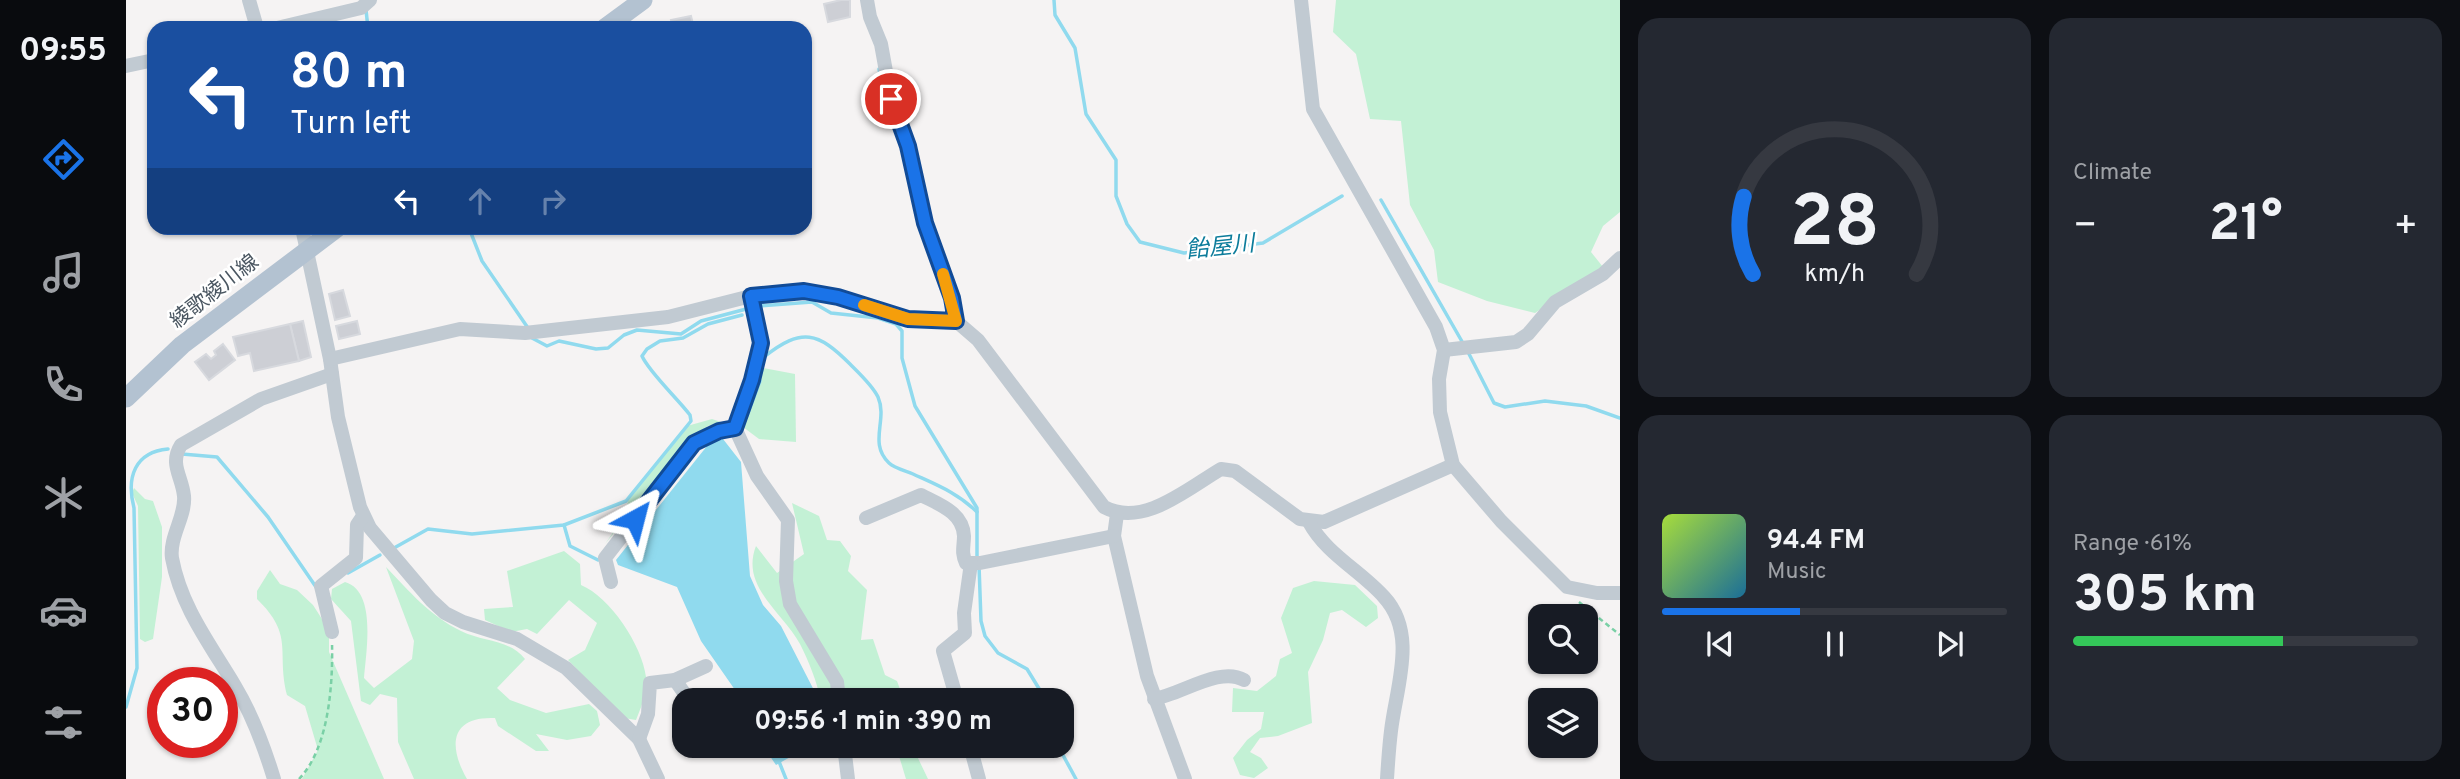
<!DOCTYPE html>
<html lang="en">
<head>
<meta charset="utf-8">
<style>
  :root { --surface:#171b24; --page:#242831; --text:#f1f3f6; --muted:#9ea1a6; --line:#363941; --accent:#1a73e8 }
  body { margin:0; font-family:Overpass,"Noto Sans JP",sans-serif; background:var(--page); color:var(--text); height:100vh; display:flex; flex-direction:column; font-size:26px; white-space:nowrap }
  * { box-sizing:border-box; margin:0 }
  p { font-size:23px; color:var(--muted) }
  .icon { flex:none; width:38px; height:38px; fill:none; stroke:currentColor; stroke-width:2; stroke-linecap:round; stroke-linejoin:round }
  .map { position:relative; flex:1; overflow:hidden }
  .panel { display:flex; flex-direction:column; gap:18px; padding:18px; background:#0d0f14; width:840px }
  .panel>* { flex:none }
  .banner { position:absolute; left:21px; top:21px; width:665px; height:214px; border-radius:21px; box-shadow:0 2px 5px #0004; background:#1a4fa0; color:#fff; overflow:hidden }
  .buttons { position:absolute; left:1402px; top:604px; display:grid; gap:14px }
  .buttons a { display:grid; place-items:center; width:70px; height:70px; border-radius:14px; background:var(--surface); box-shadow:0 2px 5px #0004; font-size:35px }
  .speed { position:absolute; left:21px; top:667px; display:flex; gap:14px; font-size:35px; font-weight:700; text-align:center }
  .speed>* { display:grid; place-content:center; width:91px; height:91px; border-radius:50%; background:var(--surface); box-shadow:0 2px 5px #0004; line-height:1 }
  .speed .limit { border:10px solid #d22; background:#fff; color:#111 }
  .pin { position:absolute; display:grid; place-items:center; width:60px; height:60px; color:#fff; margin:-30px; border:4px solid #fff; border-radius:50%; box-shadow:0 2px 7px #0007 }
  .me { position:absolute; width:77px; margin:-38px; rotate:38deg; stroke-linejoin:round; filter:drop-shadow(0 0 5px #0008) }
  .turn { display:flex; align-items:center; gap:24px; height:147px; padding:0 28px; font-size:32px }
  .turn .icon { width:91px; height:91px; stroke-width:2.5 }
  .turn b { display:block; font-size:49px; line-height:60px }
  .lanes { display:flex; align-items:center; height:66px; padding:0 28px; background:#0003; justify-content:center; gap:35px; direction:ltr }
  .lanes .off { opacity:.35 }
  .big { font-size:52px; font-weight:700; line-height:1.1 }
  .panel .widget { flex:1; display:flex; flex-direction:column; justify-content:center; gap:10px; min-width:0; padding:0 24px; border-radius:21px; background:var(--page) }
  .panel .dial { align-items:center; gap:0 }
  .dial svg { height:182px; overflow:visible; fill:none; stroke:var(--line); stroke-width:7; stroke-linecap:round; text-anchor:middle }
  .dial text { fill:var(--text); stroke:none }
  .song { display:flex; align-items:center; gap:21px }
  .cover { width:84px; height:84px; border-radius:10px; background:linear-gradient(135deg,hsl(80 70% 55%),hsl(200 70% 35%)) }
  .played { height:7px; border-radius:4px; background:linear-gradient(90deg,var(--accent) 40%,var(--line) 40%) }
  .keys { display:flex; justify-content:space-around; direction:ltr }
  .heat { display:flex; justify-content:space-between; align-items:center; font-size:38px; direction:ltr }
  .charge { height:10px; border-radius:5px; background:linear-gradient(90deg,#34c759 61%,var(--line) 0) }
  .panel .tiles { flex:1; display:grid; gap:18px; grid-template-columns:repeat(2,1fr) }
  .trip { position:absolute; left:546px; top:688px; width:402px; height:70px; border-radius:21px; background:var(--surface); box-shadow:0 2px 5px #0004; font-weight:700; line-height:70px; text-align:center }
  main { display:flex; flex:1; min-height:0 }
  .dock { display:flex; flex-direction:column; width:126px; justify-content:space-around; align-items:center; background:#090b0e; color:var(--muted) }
  .dock .icon { width:49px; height:49px }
  .dock .on { color:var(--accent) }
  .dock b { font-size:32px; color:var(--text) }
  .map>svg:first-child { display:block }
</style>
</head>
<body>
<main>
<nav class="dock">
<b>09:55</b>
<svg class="icon on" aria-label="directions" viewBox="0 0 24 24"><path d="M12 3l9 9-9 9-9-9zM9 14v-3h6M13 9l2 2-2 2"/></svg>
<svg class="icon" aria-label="music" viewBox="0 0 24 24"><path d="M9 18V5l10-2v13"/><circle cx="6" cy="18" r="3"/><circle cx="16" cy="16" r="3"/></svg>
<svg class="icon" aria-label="phone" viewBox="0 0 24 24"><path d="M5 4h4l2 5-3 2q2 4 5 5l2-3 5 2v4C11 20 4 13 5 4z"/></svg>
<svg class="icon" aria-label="climate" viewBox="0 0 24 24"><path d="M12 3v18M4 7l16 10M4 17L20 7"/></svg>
<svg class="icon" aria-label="car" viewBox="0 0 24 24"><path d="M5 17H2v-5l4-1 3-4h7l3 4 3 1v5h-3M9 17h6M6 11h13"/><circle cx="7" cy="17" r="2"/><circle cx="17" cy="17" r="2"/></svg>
<svg class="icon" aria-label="filters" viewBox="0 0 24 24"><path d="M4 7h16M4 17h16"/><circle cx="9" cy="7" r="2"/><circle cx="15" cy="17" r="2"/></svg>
</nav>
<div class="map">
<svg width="1494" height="779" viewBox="0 0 1494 779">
  <rect width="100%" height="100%" fill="#f5f3f3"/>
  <!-- green -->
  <g fill="#c3f1d5">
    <path d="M 1210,0 L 1494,0 L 1494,212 L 1477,226 L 1465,252 L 1477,267 L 1409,313 L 1361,301 L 1312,282 L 1308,250 L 1284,205 L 1275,121 L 1244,119 L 1230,54 L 1207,32 Z"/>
    <path d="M 632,367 L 669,374 L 670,442 L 633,439 L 617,427 Z"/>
    <path d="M 586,419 L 595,422 L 582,426 L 563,439 L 479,544 L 500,514 L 502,500 L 561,426 Z"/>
    <path d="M 8,488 L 19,499 L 27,501 L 36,527 L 36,577 L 27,639 L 19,642 L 14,639 L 12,506 L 6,493 Z"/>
    <path d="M 666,503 L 693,516 L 701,540 L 714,541 L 725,556 L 722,571 L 741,590 L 735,640 L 747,639 L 759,675 L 771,681 L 778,700 L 694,700 C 692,683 682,660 674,644 C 657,612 614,587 630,546 L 651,573 L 678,554 Z"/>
    <path d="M 438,551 L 454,564 L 455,585 C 484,597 516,645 520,677 C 522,692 515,707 510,720 L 498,718 L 442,660 L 459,650 L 471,623 L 443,600 L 411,634 L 401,629 L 385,632 L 359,620 L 358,609 L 387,607 L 381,571 Z"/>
    <path d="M 260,567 C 283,591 304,616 335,631 C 357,642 383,639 399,659 L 371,688 L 384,700 L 420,713 L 463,704 L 471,711 L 474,725 L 465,736 L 441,740 L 410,734 L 423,751 L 410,751 L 372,726 L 369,718 C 324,716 322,746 341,779 L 288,779 L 272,742 L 271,698 L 254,694 L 244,705 L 235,701 L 225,621 L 205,599 L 206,589 L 219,582 C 251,591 240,652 238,678 L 248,688 L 286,659 L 288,641 Z"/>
    <path d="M 144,570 L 154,584 L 171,590 L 187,605 L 203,630 L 203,652 L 258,779 L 176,779 L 192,750 L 179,706 L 161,695 C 150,651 169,636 131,599 L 131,591 Z"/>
    <path d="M 1188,581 L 1229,585 L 1251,606 L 1252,618 L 1240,627 L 1216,610 L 1204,613 L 1197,640 L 1182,672 L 1186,723 L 1152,736 L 1134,738 L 1124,752 L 1135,758 L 1142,768 L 1128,778 L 1114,775 L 1107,758 L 1121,740 L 1135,729 L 1138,712 L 1106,712 L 1107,688 L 1131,691 L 1150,676 L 1154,659 L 1166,653 L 1155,618 L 1167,588 Z"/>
    <path d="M 770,746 L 789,746 L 790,754 L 802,779 L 780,779 Z"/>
  </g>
  <!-- water -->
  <g fill="#90daee">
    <path d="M 597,439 L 615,462 L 624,576 L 637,605 L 655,626 L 693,700 L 616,700 L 575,641 L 551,587 L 492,565 L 490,560 L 581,446 L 589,440 Z"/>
    <path d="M 637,746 L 684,746 L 650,765 Z"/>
  </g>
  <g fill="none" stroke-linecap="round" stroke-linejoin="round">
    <!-- stream -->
    <g stroke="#90daee" stroke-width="3.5">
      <path d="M 928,0 L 929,15 L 949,48 L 960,114 L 990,160 L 990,196 L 1001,224 L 1014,242 L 1058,253 L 1137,243 L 1216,196"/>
      <path d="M 240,10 L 242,28"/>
      <path d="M 753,69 L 758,96"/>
      <path d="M 1255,200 L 1338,345"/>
      <path d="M 343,228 L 356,261 L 402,328"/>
      <path d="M 631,306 L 686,302 L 705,313 L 752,318 L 770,324 L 776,331 L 776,358 L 789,406 L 851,508 L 851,558"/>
      <path d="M 406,338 L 421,346 L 433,341 L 470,349 L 482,348 L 498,335 L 511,330 L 555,334 L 575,321 L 624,308"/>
      <path d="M 1342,352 L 1368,403 L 1379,407 L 1419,401 L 1460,406 L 1494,418"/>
      <path d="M 638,357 C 676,327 692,332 724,364 C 733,373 747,386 752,397 C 762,420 742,443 763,463 C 768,468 780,471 787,474 C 811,485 832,493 851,512"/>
      <path d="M 621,416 L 634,381"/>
      <path d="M 56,454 L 91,457 L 142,517 L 190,587"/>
      <path d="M 438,525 L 444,546 L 472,560"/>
      <path d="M 268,548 L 302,529 L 346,534 L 438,525 L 500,501 L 565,421 L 564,415 C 552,399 523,372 516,356 L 521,349 L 534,341 L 557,338 L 582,324 L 616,315"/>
      <path d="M 853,565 L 855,621 L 859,636 L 872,653 L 901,669 L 920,700"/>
      <path d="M 222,573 L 254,555"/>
      <path d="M 0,707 L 11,668 L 8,508 C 0,477 9,452 42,449"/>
      <path d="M 932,746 L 950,779"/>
      <path d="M 652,759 L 660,779"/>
    </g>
  </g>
  <!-- building -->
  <g fill="#cdcfd5" stroke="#d7d9de" stroke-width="2">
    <path d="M 715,0 L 724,0 L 724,17 L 702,22 L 698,4 Z"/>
    <path d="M 565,16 L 568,28 L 547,28 L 545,20 Z"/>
    <path d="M 217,290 L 224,316 L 209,320 L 203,294 Z"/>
    <path d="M 177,321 L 185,357 L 173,361 L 164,324 Z"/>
    <path d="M 231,321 L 234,334 L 213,339 L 210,326 Z"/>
    <path d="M 164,324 L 173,361 L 128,371 L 124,353 L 112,356 L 107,337 Z"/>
    <path d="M 97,344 L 109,360 L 83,380 L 69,362 L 80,354 L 85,359 L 90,355 L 88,351 Z"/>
  </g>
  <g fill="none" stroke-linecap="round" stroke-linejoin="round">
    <!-- path -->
    <g stroke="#7ad0a6" stroke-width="2.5" stroke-dasharray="5 3.5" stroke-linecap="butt">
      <path d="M 1453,602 L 1494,635"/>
      <path d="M 173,779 C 203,748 207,684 206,643"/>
    </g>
    <!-- minor -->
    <g stroke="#c1cad2" stroke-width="14">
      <path d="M 123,0 L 131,28"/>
      <path d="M 741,0 L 744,17 L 755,44 L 765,99 L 782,146 L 798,223 L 826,298 L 830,321"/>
      <path d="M 1175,0 L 1187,109 L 1310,327 L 1318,350 L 1313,379 L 1314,412 L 1327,465 L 1375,521 L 1441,587 L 1471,593 L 1494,593"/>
      <path d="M 151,28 L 235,8 L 244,0"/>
      <path d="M 0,66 L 28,60"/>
      <path d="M 176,228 L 204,359 L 212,417 L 234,507 L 244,528 L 305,600 L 319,613 L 337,622 L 391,639 L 440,668 L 513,739 L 532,779"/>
      <path d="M 625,296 L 635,343 L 627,380 L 609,428 L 631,476 L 662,520 L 660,581 L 664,604 L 711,682 L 713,700"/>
      <path d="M 1318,350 L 1390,342 L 1402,334 L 1429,302 L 1477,274 L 1494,258"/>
      <path d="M 204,359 L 334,329 L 399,333 L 542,317 L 625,296 L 678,291 L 712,297 L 782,319 L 830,321 L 852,340 L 978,507 C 1017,528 1061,489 1095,469 L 1109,471 L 1174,519 L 1198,522 L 1327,465"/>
      <path d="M 991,514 L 988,536 L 1021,676 L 1059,779"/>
      <path d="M 740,518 L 795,495 C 812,504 837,512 838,536 C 838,547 835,552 840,563 L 854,563 L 988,536"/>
      <path d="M 1183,522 C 1200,554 1235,571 1258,597 C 1292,634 1270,687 1265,731 C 1263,747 1262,763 1261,779"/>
      <path d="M 485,582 L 479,558 L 568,443 L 593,431 L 609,428"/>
      <path d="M 206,632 L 195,586 L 230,558 L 231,525 L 237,516"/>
      <path d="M 549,680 L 563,700"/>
      <path d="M 1028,699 C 1056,694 1094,666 1118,680"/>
      <path d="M 831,700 L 817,651 L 839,633 L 838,613 L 845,563"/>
      <path d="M 513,739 L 522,714 L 524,683 L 549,680 L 580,666"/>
      <path d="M 718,746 L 722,779"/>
      <path d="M 844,746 L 853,779"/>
      <path d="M 148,779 C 138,746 127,716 109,686 C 84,644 55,607 46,558 C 43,537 60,516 58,496 C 56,476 43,464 55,445 L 135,399 L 206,374"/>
    </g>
    <!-- major -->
    <g stroke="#b3c2d1" stroke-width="19">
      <path d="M 479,28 L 517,0"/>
      <path d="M 0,398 L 56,345 L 211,228"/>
    </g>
  </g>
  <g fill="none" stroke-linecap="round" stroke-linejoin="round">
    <!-- route casing -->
    <g stroke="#114b97" stroke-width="18">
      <path id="route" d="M 509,519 L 568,443 L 593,431 L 609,428 L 626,380 L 635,343 L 625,296 L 678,291 L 712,297 L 782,319 L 830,321 L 826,298 L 799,223 L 782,146 L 765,99"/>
    </g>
    <!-- route -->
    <use href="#route" stroke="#1a73e8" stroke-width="12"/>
    <!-- slow -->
    <path stroke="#f59e0b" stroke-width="12" d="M 738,305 L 782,319 L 830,321 L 817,274"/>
  </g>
  <g text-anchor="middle" stroke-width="5" stroke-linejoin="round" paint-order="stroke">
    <!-- street labels -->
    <g font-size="21" fill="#4a5661" stroke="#fff">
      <text transform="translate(88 291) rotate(-38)" y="7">綾歌綾川線</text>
    </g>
    <!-- water labels -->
    <g font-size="23" font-style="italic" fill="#0c7c9b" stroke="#fff">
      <text transform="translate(1094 246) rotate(-6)" y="8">飴屋川</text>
    </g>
  </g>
</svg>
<div class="buttons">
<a><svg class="icon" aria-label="search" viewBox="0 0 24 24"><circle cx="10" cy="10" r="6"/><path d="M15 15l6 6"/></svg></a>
<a><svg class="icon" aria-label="layers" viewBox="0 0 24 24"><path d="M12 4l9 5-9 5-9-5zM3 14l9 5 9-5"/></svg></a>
</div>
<div class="speed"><div class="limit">30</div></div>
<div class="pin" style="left:765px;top:99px;background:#d93025"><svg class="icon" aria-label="arrive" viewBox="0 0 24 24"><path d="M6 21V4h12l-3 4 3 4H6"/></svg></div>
<svg class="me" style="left:509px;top:519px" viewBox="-20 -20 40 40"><path d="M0-17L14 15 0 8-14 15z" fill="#1a73e8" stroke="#fff" stroke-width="4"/></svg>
<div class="trip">09:56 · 1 min · 390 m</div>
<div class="banner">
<div class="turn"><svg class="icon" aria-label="left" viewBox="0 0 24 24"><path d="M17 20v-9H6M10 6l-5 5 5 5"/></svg><div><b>80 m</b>Turn left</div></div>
<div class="lanes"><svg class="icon" aria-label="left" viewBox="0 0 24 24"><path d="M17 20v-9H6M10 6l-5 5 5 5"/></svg><svg class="icon off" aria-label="ahead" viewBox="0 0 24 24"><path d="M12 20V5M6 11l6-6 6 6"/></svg><svg class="icon off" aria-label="right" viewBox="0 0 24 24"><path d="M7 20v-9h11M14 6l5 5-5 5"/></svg></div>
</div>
</div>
<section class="panel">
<div class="tiles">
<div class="widget dial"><svg viewBox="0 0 100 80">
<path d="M14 69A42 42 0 1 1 86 69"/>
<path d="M14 69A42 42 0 0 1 10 35" stroke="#1a73e8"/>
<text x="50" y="56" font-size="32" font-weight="700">28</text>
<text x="50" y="72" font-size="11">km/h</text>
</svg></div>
<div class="widget"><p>Climate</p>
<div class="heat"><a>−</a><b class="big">21°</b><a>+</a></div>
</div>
<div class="widget">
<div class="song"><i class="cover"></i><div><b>94.4 FM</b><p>Music</p></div></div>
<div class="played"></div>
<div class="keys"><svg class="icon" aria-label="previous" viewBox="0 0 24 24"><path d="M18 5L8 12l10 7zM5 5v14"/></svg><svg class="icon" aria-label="pause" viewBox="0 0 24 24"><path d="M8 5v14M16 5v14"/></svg><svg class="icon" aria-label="next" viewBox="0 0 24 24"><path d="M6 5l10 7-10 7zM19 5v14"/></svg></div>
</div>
<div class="widget"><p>Range · 61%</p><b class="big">305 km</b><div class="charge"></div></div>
</div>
</section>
</main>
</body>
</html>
